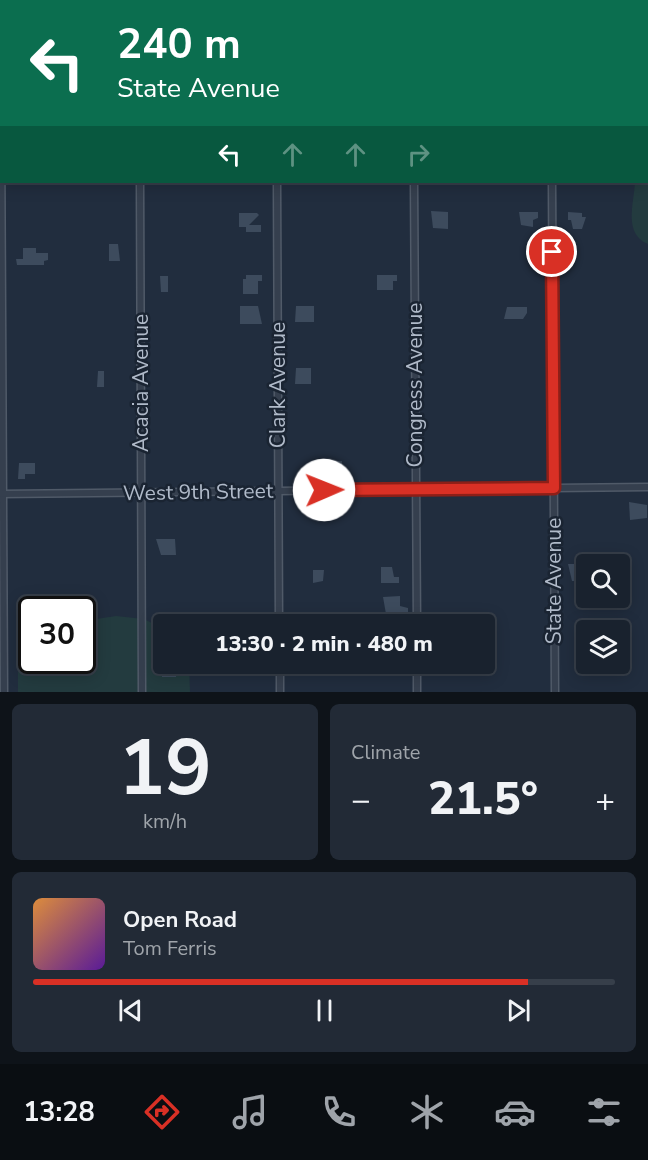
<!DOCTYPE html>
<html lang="en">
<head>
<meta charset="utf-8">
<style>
  :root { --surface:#19222e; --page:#222a36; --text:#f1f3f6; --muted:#9fa4aa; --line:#373f4a; --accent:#d93025 }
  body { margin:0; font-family:"Nunito Sans",sans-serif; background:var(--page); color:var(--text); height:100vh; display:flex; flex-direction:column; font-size:22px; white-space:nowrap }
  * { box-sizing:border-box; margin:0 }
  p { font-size:20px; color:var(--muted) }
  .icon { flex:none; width:33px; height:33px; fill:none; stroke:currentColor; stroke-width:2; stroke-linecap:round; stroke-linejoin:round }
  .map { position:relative; height:692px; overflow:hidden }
  .panel { display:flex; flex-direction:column; gap:12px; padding:12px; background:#0e1319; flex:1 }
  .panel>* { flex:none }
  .banner { position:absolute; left:0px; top:0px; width:648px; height:183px; box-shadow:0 3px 15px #0003,0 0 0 2px var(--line); background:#0b6e4f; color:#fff; overflow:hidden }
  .controls { position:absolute; left:576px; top:554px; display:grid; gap:12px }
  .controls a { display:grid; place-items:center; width:54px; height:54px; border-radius:6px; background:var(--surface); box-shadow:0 3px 15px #0003,0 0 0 2px var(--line); font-size:30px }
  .speed { position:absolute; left:18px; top:596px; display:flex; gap:12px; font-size:30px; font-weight:700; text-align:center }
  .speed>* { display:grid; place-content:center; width:78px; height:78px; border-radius:50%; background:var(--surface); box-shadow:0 3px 15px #0003,0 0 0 2px var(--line); line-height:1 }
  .speed .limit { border:3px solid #111; border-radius:9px; background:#fff; color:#111 }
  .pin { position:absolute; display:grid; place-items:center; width:51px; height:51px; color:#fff; margin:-26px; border:3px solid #fff; border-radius:50%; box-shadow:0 2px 6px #0007 }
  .me { position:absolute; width:66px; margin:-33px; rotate:89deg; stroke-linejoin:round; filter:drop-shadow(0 0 4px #0008) }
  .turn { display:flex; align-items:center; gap:21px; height:126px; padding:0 18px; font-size:27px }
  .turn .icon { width:78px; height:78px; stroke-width:2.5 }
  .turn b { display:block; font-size:42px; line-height:51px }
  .lanes { display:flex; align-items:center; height:57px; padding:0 18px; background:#0003; justify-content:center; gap:30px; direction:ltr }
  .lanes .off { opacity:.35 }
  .big { font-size:45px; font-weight:800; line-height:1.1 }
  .panel .widget { flex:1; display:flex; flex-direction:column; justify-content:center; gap:9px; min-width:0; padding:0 21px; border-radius:9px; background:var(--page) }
  .panel .dial { align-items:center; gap:0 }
  .dial b { font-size:78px; line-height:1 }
  .song { display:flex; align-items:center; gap:18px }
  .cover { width:72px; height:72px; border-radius:9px; background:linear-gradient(135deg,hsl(30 70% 55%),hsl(270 70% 35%)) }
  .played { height:6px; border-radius:3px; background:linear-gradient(90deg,var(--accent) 85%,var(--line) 85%) }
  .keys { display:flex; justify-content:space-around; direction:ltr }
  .heat { display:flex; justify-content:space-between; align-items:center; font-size:33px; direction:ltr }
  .panel .tiles { flex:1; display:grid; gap:12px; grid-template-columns:1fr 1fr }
  .widget:last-child { grid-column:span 2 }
  .trip { position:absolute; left:153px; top:614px; width:342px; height:60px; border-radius:6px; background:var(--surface); box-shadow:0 3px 15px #0003,0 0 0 2px var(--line); font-weight:800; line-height:60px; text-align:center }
  .tab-bar { display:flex; height:96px; justify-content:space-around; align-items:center; background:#0a0e12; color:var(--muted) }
  .tab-bar .icon { width:42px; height:42px }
  .tab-bar .active { color:var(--accent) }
  .tab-bar b { font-size:27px; color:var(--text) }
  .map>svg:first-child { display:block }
</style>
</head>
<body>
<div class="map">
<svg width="648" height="692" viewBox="0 0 648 692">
  <rect width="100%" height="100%" fill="#212d3e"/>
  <!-- green -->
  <g fill="#233b3f">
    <path d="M 648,143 L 648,244 C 623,234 634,203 635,182 L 646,182 Z"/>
    <path d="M 116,616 L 144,619 L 163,629 L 164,663 L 189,663 L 190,692 L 18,692 L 18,647 L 24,633 L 31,630 L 32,660 L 82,660 L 83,621 Z"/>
  </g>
  <!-- building -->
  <g fill="#3d4b5d">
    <path d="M 431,211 L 448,212 L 448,229 L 433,228 Z"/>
    <path d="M 519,212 L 538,212 L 538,218 L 533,220 L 533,227 L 521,225 Z"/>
    <path d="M 568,212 L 582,213 L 582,217 L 586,217 L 582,229 L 573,229 L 571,220 L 568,220 Z"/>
    <path d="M 239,213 L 257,213 L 259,215 L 249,225 L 261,225 L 261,232 L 246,232 L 246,227 L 239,227 Z"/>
    <path d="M 109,244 L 118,244 L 120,261 L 109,261 Z"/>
    <path d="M 23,248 L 36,248 L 36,253 L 48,253 L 48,260 L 44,261 L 44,265 L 17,265 L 16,259 L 23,259 Z"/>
    <path d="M 246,275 L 262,275 L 262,281 L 258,281 L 258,294 L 243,294 L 243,279 L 246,279 Z"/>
    <path d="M 377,275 L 397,275 L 397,281 L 393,281 L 393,290 L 377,290 Z"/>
    <path d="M 160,276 L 168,276 L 168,292 L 161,292 Z"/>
    <path d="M 240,306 L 258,306 L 262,324 L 240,324 Z"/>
    <path d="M 296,306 L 314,306 L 314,322 L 295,322 Z"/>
    <path d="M 507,307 L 527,307 L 527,313 L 523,319 L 504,319 Z"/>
    <path d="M 296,368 L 311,368 L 311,384 L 295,384 Z"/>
    <path d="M 98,371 L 104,371 L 104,387 L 97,387 Z"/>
    <path d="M 323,461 L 342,461 L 342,474 L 324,476 Z"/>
    <path d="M 19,463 L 35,463 L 35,474 L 25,474 L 25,479 L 18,479 Z"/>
    <path d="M 629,502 L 647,505 L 647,518 L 630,520 Z"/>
    <path d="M 156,539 L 175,539 L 176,555 L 161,555 Z"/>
    <path d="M 568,564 L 586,564 L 586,581 L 572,581 Z"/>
    <path d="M 381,567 L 392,567 L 394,577 L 399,577 L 399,583 L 381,583 Z"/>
    <path d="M 313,570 L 324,570 L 323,581 L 313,583 Z"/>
    <path d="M 400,596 L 400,606 L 408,608 L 408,614 L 386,614 L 383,597 Z"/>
    <circle cx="240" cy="669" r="7"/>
    <path d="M 161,663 L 177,663 L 176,677 L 162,677 Z"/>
  </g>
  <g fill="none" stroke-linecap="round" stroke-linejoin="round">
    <!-- minor casing -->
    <g stroke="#505a68" stroke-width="9">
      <g id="minor">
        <path d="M 261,0 L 261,2"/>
        <path d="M 138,2 L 139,0"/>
        <path d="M 0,32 L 2,32"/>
        <path d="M 1,120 L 4,692"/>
        <path d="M 140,182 L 142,692"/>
        <path d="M 277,182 L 279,624"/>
        <path d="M 414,182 L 417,624"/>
        <path d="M 552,182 L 555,692"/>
        <path d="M 0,494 L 648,487"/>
        <path d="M 280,663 L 280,692"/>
        <path d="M 417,663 L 417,692"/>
      </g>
    </g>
    <!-- minor -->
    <use href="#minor" stroke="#353f4e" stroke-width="6"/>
  </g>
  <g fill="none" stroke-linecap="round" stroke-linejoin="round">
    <!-- route casing -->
    <g stroke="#8d1f18" stroke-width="15">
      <path id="route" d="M 324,490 L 554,488 L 552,252"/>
    </g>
    <!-- route -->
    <use href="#route" stroke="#d93025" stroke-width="10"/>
  </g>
  <g text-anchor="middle" stroke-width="5" stroke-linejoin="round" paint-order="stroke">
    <!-- street labels -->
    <g font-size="21" fill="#b0bac9" stroke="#1a2432">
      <text transform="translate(141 383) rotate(-90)" y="7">Acacia Avenue</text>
      <text transform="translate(278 385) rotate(-90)" y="7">Clark Avenue</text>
      <text transform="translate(415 385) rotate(-90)" y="7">Congress Avenue</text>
      <text transform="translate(198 492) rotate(-1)" y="7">West 9th Street</text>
      <text transform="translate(554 581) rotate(-90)" y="7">State Avenue</text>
    </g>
  </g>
</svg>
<div class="controls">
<a><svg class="icon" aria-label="search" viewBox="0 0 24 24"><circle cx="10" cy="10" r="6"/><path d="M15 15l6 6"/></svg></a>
<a><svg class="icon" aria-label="layers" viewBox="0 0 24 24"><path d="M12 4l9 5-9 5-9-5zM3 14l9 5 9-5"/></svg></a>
</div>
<div class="speed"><div class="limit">30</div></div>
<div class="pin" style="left:552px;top:252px;background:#d93025"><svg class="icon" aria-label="arrive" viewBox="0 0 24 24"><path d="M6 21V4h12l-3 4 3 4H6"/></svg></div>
<svg class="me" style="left:324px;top:490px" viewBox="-20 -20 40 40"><circle r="19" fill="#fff"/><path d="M0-13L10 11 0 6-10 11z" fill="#d93025"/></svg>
<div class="trip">13:30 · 2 min · 480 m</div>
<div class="banner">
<div class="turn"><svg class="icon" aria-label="left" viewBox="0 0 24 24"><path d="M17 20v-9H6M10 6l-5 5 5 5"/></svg><div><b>240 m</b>State Avenue</div></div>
<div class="lanes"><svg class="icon" aria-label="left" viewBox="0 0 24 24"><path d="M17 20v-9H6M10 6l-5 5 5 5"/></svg><svg class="icon off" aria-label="ahead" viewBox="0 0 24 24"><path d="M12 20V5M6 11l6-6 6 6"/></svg><svg class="icon off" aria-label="ahead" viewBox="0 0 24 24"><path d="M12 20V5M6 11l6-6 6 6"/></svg><svg class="icon off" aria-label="right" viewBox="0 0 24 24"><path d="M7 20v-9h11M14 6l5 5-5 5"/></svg></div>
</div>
</div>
<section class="panel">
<div class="tiles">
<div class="widget dial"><b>19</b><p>km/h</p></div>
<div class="widget"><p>Climate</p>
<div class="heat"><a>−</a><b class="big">21.5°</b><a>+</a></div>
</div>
<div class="widget">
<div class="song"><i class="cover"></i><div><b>Open Road</b><p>Tom Ferris</p></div></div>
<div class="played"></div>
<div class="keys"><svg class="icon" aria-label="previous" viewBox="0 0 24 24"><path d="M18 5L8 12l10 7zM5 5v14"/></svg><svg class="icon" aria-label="pause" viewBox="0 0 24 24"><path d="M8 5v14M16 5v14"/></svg><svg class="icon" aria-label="next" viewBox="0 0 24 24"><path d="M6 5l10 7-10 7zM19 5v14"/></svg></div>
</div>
</div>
</section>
<nav class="tab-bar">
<b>13:28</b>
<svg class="icon active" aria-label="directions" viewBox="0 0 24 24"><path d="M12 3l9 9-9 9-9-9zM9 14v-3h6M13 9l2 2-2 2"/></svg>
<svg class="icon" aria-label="music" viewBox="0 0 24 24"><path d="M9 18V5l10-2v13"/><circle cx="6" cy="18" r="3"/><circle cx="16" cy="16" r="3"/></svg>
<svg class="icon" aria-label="phone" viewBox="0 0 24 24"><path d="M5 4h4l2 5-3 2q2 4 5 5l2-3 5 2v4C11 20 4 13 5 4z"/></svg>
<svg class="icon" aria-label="climate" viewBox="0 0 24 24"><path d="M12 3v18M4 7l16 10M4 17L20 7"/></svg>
<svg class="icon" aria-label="car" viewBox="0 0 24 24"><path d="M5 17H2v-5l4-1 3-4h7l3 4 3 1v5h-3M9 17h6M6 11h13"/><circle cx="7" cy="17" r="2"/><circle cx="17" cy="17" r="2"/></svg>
<svg class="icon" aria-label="filters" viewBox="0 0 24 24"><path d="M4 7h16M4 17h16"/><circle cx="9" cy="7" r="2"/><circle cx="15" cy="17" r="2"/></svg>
</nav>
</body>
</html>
